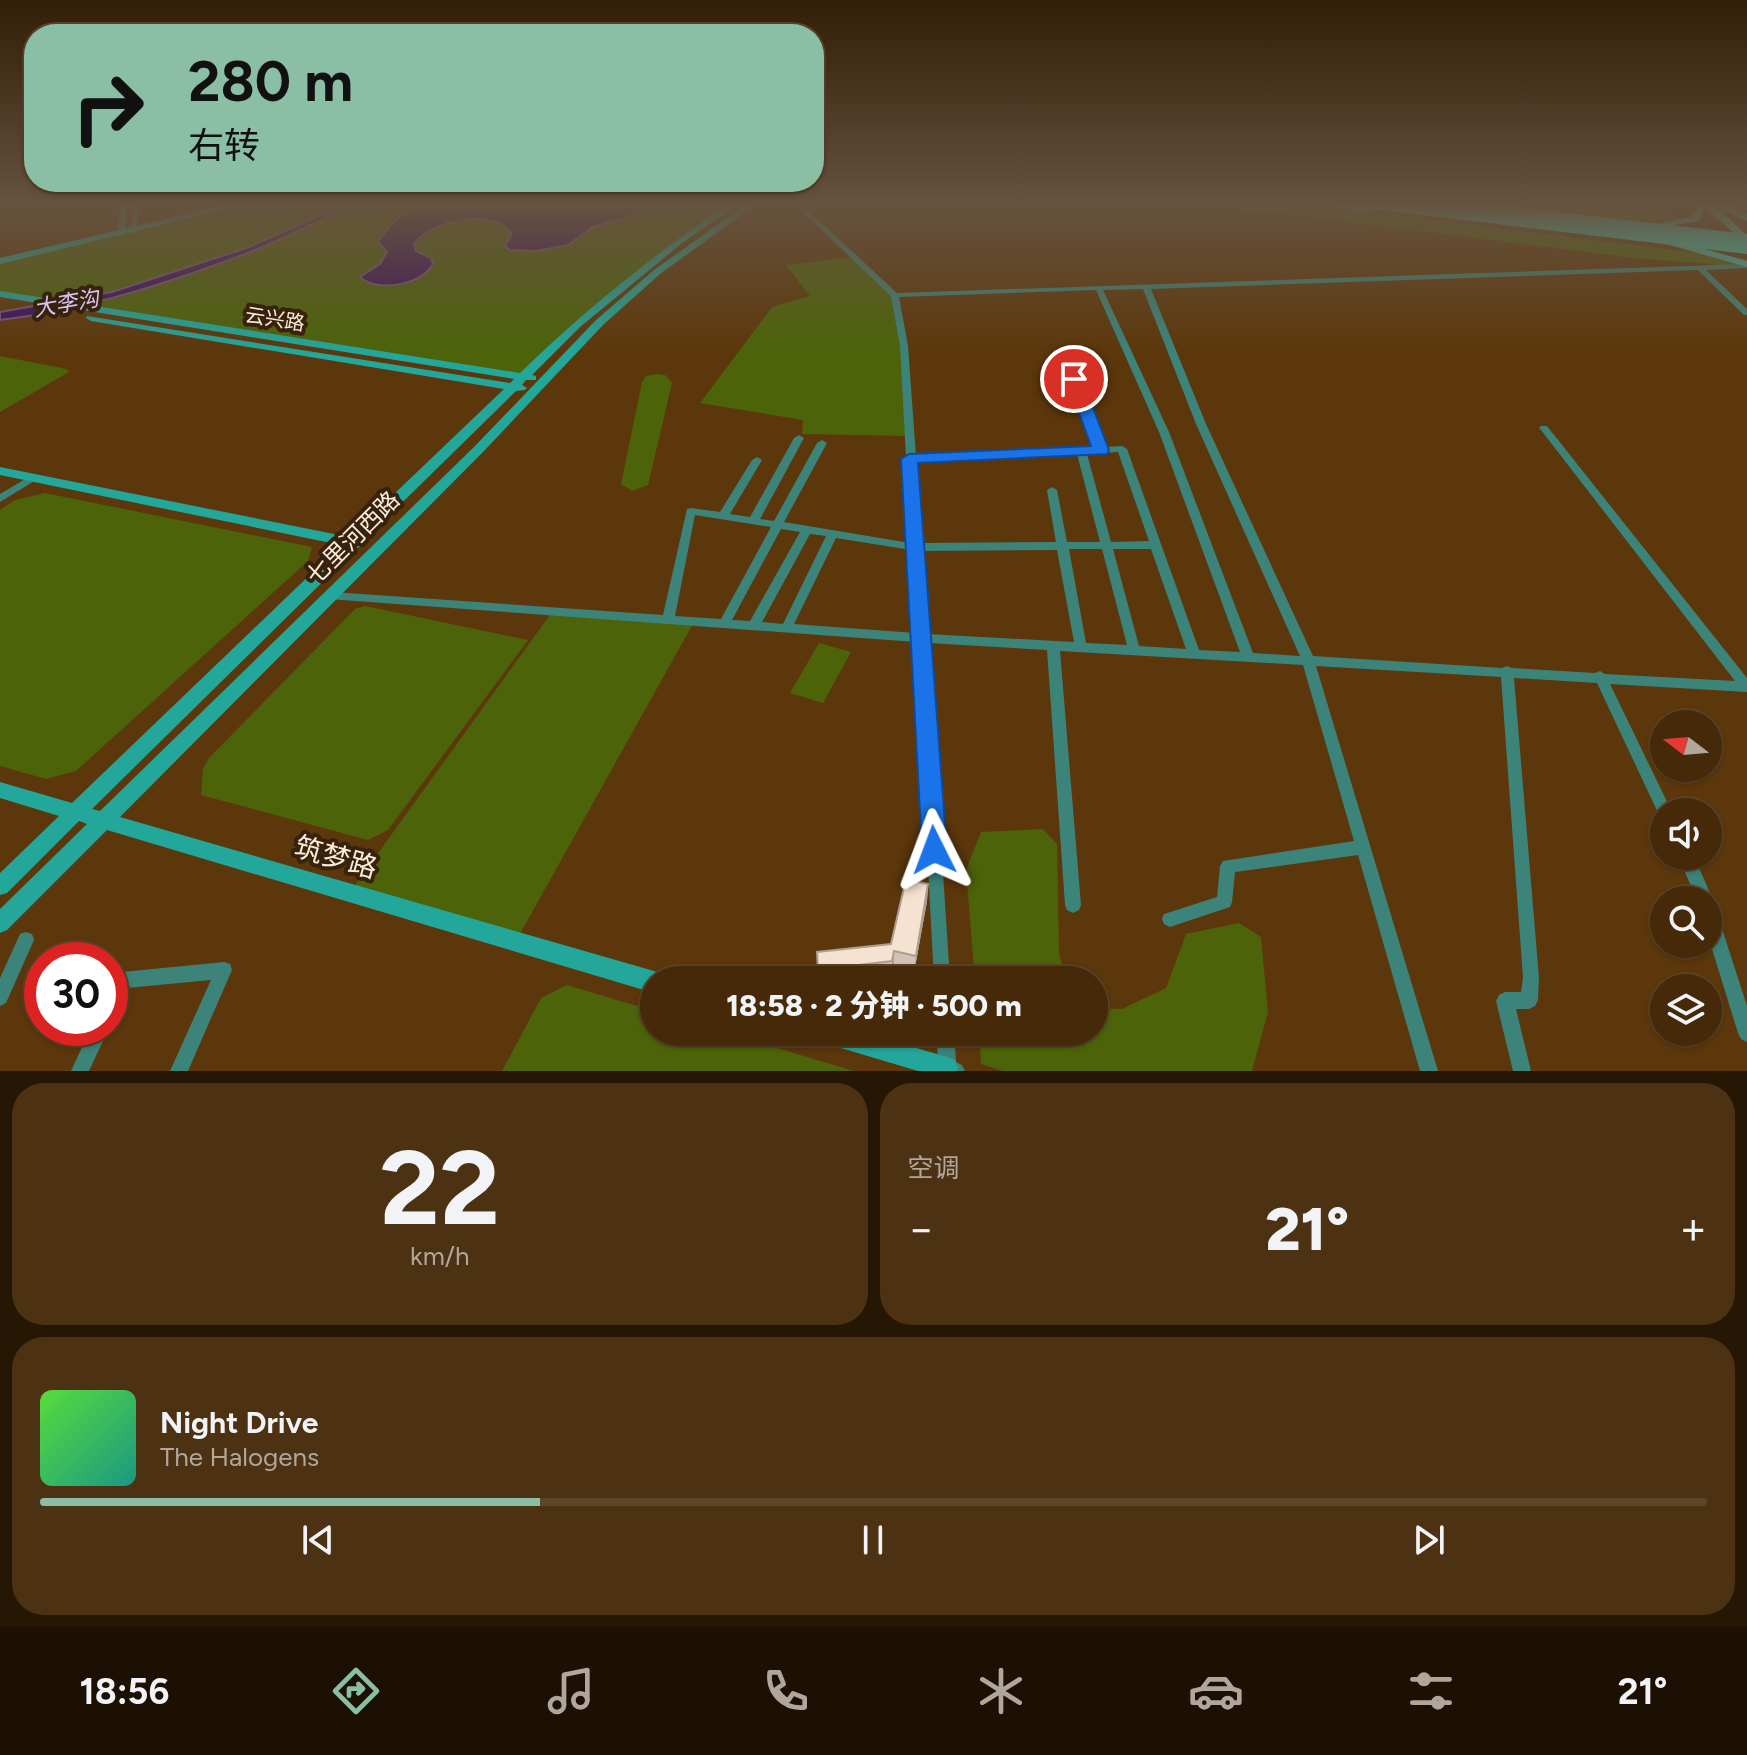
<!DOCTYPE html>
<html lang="zh">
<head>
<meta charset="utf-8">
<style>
  :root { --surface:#452908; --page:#4c3112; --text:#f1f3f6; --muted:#b0a69c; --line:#5d4529; --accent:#8abfa5 }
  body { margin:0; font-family:Figtree,"Noto Sans SC",sans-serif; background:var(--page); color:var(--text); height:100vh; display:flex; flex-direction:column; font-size:30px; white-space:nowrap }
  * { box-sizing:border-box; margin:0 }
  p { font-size:26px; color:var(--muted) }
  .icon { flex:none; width:44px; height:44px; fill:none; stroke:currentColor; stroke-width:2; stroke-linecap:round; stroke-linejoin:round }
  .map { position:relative; height:1071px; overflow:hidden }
  .drawer { display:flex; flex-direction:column; gap:12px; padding:12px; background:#261704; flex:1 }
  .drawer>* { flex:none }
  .top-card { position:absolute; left:24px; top:24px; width:800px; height:168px; border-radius:32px; box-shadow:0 2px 6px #0004,0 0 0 2px var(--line); background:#8abfa5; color:#111; overflow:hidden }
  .needle { width:52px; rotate:286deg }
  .fabs { position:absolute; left:1650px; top:710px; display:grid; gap:16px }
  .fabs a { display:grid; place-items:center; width:72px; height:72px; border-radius:50%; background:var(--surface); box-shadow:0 2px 6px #0004,0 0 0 2px var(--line); font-size:40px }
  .speed { position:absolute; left:24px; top:942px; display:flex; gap:16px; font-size:40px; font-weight:700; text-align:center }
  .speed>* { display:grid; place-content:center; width:104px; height:104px; border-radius:50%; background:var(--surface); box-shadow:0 2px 6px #0004,0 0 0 2px var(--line); line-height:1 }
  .speed .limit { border:12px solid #d22; background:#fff; color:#111 }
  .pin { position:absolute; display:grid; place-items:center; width:68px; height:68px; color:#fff; margin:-34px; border:4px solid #fff; border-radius:50%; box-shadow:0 2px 8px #0007 }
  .me { position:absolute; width:88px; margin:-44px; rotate:357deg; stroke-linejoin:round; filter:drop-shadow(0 0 6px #0008) }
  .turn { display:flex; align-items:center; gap:28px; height:168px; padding:0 32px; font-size:36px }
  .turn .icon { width:104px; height:104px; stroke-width:2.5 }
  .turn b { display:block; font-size:56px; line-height:68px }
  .big { font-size:60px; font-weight:800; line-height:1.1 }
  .drawer .widget { flex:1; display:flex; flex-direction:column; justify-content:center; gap:12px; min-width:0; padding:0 28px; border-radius:32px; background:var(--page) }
  .drawer .dial { align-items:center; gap:0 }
  .dial b { font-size:104px; line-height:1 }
  .song { display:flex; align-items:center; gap:24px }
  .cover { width:96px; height:96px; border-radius:12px; background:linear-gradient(135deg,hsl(110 70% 55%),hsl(170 70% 35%)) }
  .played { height:8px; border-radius:4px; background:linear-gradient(90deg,var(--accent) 30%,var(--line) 30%) }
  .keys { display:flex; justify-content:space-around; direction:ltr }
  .heat { display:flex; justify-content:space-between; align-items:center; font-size:44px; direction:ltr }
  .drawer .tiles { flex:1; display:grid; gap:12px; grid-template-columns:1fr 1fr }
  .widget:last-child { grid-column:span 2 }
  .trip { position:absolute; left:640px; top:966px; width:468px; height:80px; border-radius:40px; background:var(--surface); box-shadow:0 2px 6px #0004,0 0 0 2px var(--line); font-weight:800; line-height:80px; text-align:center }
  .dock { display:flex; height:128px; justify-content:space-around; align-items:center; background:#1c1003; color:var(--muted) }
  .dock .icon { width:56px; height:56px }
  .dock .on { color:var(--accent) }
  .dock b { font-size:36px; color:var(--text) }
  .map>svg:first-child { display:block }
</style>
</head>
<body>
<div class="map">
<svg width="1747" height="1071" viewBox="0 0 1747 1071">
  <rect width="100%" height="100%" fill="#5c370b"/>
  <!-- green -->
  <g fill="#4c6309">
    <path d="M 247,203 L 736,203 L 624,283 L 525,377 L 0,294 L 0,261 Z"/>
    <path d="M 1197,203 L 1297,203 L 1747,259 L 1747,267 L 1635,258 Z"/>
    <path d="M 1485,203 L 1569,203 L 1695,219 L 1654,223 Z"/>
    <path d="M 854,257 L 895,295 L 904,346 L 908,436 L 802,434 L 803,420 L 700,403 L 772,307 L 810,296 L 786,265 Z"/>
    <path d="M 0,356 L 67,369 L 69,372 L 0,412 Z"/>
    <path d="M 657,374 L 665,375 L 672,383 L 648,485 L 632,491 L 621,484 L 642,382 L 646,376 Z"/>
    <path d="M 45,493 L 312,547 L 308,561 L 76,771 L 46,779 L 0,766 L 0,510 L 15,500 Z"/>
    <path d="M 365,606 L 528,640 L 388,830 L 368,840 L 201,795 L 203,769 L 209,758 L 355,609 Z"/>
    <path d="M 552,612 L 694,622 L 516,941 L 350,892 Z"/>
    <path d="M 819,643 L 851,652 L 823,703 L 790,693 Z"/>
    <path d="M 1043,829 L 1057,844 L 1059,954 L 1066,980 L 975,980 L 966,870 L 981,832 Z"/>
    <path d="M 1239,923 L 1261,937 L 1268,1012 L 1252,1071 L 1003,1071 L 981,1064 L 979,1032 L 1094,1032 L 1094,1008 L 1122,1009 L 1166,988 L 1186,934 Z"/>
    <path d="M 567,985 L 654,1011 L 654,1032 L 723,1032 L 854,1071 L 502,1071 L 541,998 Z"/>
  </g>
  <!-- water -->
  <g fill="#3a0f5d" stroke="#745183" stroke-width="2">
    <path d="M 348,203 L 361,203 C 326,216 294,234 260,248 C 177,281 88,310 0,320 L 0,312 L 112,292 L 249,247 Z"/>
    <path d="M 437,203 L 624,203 L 634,207 L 654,203 L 626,218 L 593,227 L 568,245 L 536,251 L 510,250 L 505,246 L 512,234 C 494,206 430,221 414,244 L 416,251 L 431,258 L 433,264 C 422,285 377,293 360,277 L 380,264 L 387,252 L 378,242 C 393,218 409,208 437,203 Z"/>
  </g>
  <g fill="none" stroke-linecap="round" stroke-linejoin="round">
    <!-- street -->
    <g fill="#3c837a" fill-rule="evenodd">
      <path d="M 121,203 L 127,203 L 125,235 L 121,237 L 117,235 Z"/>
      <path d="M 132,203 L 138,203 L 137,232 L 134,234 L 131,232 Z"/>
      <path d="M 793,203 L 800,203 L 897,293 L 1747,264 L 1747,268 L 1706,270 L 1747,309 L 1747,315 L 1744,315 L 1698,270 L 1151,289 L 1206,424 L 1313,656 L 1502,668 L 1507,666 L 1512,668 L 1595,673 L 1600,671 L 1605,674 L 1735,681 L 1541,430 L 1539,428 L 1541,426 L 1547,426 L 1747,678 L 1747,692 L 1610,684 L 1672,812 L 1664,812 L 1664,818 L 1660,817 L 1597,683 L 1514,678 L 1539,978 L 1538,1000 L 1535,1006 L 1529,1009 L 1516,1009 L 1531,1071 L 1513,1071 L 1496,1001 L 1499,995 L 1505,992 L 1521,992 L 1523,978 L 1501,677 L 1316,666 L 1438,1071 L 1420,1071 L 1358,855 L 1235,872 L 1232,902 L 1230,907 L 1170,927 L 1164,924 L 1162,919 L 1164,914 L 1217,897 L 1220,866 L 1223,861 L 1354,841 L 1303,665 L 1060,651 L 1081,905 L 1079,910 L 1073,913 L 1067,910 L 1065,905 L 1047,650 L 928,643 L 950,980 L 934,980 L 916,642 L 328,599 L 326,596 L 328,593 L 332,592 L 663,615 L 687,509 L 691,508 L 720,512 L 752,460 L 757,457 L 762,460 L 730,514 L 750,517 L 794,438 L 799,435 L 804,438 L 760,519 L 774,521 L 817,443 L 822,440 L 827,443 L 784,522 L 910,543 L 906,461 L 904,459 L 906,457 L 900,346 L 891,296 ZM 1143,289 L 1196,424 L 1300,656 L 1253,653 L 1169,432 L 1103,290 ZM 1096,290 L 1159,432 L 1240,652 L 1199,650 L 1127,449 L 1122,446 L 1105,447 L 1068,353 L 1062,353 L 1061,355 L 1095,447 L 916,456 L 908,346 L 899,297 ZM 1118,452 L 1149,541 L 1111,542 L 1087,454 ZM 1077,454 L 1100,542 L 1067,542 L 1057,490 L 1052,487 L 1047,490 L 1056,542 L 921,543 L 916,462 ZM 695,515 L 771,527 L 721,619 L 675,616 ZM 781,529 L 800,532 L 750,621 L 732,620 ZM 810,534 L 826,536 L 783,624 L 762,622 ZM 836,538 L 911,550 L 915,633 L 794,624 ZM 1069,549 L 1102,549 L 1127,645 L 1086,643 ZM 1113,549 L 1151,549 L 1186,649 L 1139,646 ZM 1057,550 L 1074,642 L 927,634 L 922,551 Z"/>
      <path d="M 32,475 L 37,478 L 36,480 L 0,502 L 0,494 Z"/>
      <path d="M 1678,856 L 1694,856 L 1713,900 L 1711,904 L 1716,910 L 1747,1006 L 1747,1042 L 1741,1039 L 1738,1033 L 1708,936 L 1708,900 L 1697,900 Z"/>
      <path d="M 26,932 L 32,934 L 34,940 L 6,1003 L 0,1006 L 0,978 L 20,934 Z"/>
      <path d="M 224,962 L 230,964 L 232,970 L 188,1071 L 170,1071 L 211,980 L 127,988 L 116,1013 L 110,1016 L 110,987 L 116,974 L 122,972 Z"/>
      <path d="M 91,1028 L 109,1028 L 89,1071 L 71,1071 Z"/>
      <path d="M 936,1032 L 954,1032 L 956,1062 L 962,1065 L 965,1071 L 939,1071 Z"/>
    </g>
    <!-- secondary -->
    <g fill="#22a79a" fill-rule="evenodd">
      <path d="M 234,203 L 251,203 L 0,264 L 0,258 Z"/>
      <path d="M 730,203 L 740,203 L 681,244 L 580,327 L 532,375 L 536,376 L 536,380 L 526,380 L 522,385 L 527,388 L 525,390 L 516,391 L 362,542 L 361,546 L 357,548 L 92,809 L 100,811 L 475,446 L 596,320 L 654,270 L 748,203 L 758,203 L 660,274 L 604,324 L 483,452 L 120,817 L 654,971 L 662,974 L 664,980 L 654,980 L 654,993 L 107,830 L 7,930 L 0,933 L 0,909 L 87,824 L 79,821 L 7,893 L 0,895 L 0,873 L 59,816 L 0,798 L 0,782 L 72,803 L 341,545 L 0,475 L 0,467 L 349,537 L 504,389 L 91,321 L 86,318 L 87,316 L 510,383 L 514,379 L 0,297 L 0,291 L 520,373 C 585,310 654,254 730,203 Z"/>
      <path d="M 1736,203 L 1745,203 L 1747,213 Z"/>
      <path d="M 813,1032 L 862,1032 L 947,1057 L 955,1060 L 958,1068 L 957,1071 L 918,1071 L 824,1043 L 816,1040 Z"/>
    </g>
    <!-- primary -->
    <g fill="#43beb0" fill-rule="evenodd">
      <path d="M 1698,203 L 1712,203 L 1747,235 L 1747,244 L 1705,208 L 1699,221 L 1653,229 L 1648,226 L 1691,217 Z"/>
      <path d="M 1721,205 L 1727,205 L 1747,214 L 1747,221 L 1721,209 Z"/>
      <path d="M 1670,239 L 1747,261 L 1747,267 L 1666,244 L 1666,240 Z"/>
    </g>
    <!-- highway -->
    <path fill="#37d6c5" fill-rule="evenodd" d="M 1317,203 L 1390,203 L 1747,246 L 1747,254 L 1373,209 L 1367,213 Z"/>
    <!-- highway-bridge -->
    <path stroke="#37d6c5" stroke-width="14" d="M 1422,203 L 1747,241"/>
  </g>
  <!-- wall -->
  <path fill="#d3c2b3" d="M 928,884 L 927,901 L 914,973 L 894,968 L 892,977 L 869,980 L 819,980 L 817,952 L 891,944 Z"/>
  <!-- shaded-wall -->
  <g fill="#ac9e92">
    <path d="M 928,884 L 927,901 L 914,973 L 916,956 Z"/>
    <path d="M 894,951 L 894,968 L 892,977 L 892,961 Z"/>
  </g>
  <!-- building -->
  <path fill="#f5e2d0" stroke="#ac9e92" stroke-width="2" d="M 906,879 L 928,884 L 916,956 L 894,951 L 892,961 L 818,970 L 817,952 L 891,944 Z"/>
  <!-- sky -->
  <linearGradient id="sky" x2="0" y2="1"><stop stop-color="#331e06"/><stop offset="0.58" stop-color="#66533f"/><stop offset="1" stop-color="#66533f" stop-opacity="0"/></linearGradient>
  <rect width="1747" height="353" fill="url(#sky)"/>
  <!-- route -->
  <path fill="#1a73e8" stroke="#114b97" stroke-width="2" d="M 1074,374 L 1082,379 L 1109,450 L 1107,454 L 918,463 L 947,850 L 943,858 L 934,862 L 925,858 L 922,850 L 901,459 L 909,454 L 1091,446 L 1067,379 Z"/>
  <g text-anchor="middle" stroke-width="8" stroke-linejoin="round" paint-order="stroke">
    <!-- far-street labels -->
    <g font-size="20" fill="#fdebdb" stroke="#37220b">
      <text transform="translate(275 319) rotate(9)" y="7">云兴路</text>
    </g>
    <!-- far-water labels -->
    <g font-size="22" font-style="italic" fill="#d8c2f6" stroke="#37220b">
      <text transform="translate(66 303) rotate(-10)" y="8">大李沟</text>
    </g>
    <!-- street labels -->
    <g font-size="24" fill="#fdebdb" stroke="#37220b">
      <text transform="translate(353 538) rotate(-45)" y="8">七里河西路</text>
    </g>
    <!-- near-street labels -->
    <g font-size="28" fill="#fdebdb" stroke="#37220b">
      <text transform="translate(336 857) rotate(16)" y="10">筑梦路</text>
    </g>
  </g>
</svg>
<div class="fabs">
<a><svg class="needle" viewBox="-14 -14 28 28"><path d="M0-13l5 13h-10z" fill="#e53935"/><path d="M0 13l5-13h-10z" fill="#b0a69c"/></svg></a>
<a><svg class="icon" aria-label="sound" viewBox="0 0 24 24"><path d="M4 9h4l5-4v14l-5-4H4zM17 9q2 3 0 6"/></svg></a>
<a><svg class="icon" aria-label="search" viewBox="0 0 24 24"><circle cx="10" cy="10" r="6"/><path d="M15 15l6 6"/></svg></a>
<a><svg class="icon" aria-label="layers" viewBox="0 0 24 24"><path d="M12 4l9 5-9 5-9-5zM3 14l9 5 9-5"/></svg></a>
</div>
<div class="speed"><div class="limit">30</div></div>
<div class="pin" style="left:1074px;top:379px;background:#d93025"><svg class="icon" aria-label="arrive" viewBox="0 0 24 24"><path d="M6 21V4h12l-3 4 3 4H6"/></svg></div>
<svg class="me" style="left:934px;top:850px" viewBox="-20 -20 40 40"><path d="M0-17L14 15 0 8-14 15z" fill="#1a73e8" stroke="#fff" stroke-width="4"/></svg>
<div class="trip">18:58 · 2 分钟 · 500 m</div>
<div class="top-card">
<div class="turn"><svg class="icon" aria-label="right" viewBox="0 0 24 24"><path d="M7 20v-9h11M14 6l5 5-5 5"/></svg><div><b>280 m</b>右转</div></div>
</div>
</div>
<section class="drawer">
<div class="tiles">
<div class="widget dial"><b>22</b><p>km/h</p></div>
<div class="widget"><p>空调</p>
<div class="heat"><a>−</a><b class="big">21°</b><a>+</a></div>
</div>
<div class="widget">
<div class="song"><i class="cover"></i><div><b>Night Drive</b><p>The Halogens</p></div></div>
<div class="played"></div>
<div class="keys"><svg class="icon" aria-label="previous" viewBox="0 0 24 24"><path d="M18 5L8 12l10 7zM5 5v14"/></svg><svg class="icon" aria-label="pause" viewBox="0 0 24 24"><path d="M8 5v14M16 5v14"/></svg><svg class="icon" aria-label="next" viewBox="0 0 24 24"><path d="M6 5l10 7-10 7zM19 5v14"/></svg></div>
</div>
</div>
</section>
<nav class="dock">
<b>18:56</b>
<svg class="icon on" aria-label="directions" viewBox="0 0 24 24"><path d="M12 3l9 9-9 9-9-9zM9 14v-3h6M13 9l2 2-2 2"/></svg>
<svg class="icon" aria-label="music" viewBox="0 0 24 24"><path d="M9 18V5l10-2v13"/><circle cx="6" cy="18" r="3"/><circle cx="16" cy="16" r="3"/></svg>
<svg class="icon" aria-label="phone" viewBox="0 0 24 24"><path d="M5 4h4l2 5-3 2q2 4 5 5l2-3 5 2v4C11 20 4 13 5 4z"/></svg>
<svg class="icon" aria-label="climate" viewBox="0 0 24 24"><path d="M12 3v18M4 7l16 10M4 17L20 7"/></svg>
<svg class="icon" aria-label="car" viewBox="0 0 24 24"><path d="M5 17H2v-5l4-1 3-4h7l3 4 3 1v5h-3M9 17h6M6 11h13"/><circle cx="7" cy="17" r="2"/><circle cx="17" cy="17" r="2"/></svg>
<svg class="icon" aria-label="filters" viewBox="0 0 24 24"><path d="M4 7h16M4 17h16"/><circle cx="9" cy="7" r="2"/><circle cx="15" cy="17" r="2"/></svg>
<b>21°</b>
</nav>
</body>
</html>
